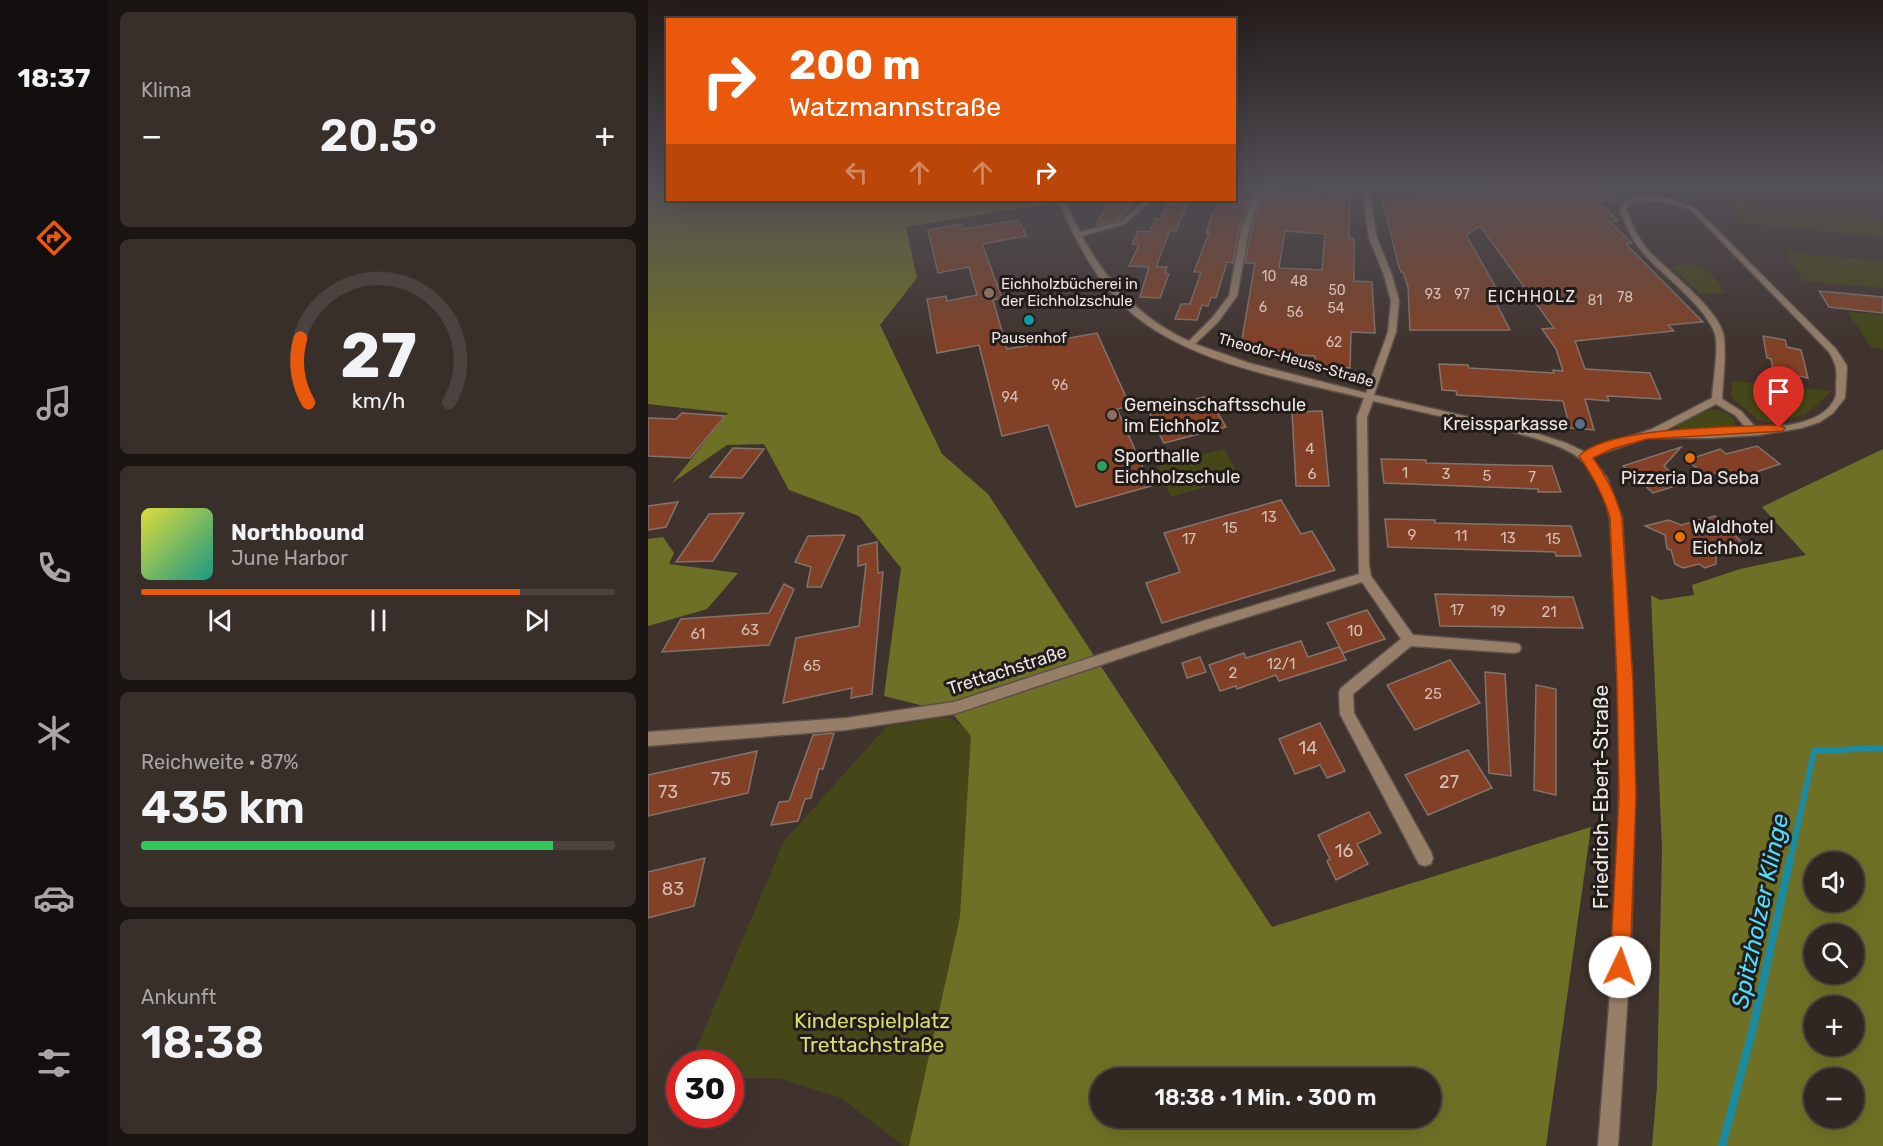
<!DOCTYPE html>
<html lang="de">
<head>
<meta charset="utf-8">
<style>
  :root { --surface:#302622; --page:#382e2a; --text:#f1f3f6; --muted:#a8a5a5; --line:#4b4340; --accent:#ea580c }
  body { margin:0; font-family:Rubik,sans-serif; background:var(--page); color:var(--text); height:100vh; display:flex; flex-direction:column; font-size:22px; white-space:nowrap }
  * { box-sizing:border-box; margin:0 }
  p { font-size:20px; color:var(--muted) }
  .icon { flex:none; width:33px; height:33px; fill:none; stroke:currentColor; stroke-width:2; stroke-linecap:round; stroke-linejoin:round }
  .map { position:relative; flex:1; overflow:hidden }
  .drawer { display:flex; flex-direction:column; gap:12px; padding:12px; background:#1a1513; width:540px }
  .drawer>* { flex:none }
  .top-card { position:absolute; left:18px; top:18px; width:570px; height:183px; border-radius:0px; box-shadow:0 6px 24px #0002,0 0 0 2px var(--line); background:#ea580c; color:#fff; overflow:hidden }
  .controls { position:absolute; left:1156px; top:852px; display:grid; gap:12px }
  .controls a { display:grid; place-items:center; width:60px; height:60px; border-radius:50%; background:var(--surface); box-shadow:0 6px 24px #0002,0 0 0 2px var(--line); font-size:30px }
  .speed { position:absolute; left:18px; top:1050px; display:flex; gap:12px; font-size:30px; font-weight:700; text-align:center }
  .speed>* { display:grid; place-content:center; width:78px; height:78px; border-radius:50%; background:var(--surface); box-shadow:0 6px 24px #0002,0 0 0 2px var(--line); line-height:1 }
  .speed .limit { border:9px solid #d22; background:#fff; color:#111 }
  .pin { position:absolute; display:grid; place-items:center; width:51px; height:51px; color:#fff; margin:-62px -26px; border-radius:50% 50% 50% 0; rotate:-45deg; box-shadow:0 0 6px #0007 }
  .pin .icon { rotate:45deg }
  .me { position:absolute; width:66px; margin:-33px; rotate:3deg; stroke-linejoin:round; filter:drop-shadow(0 0 4px #0008) }
  .turn { display:flex; align-items:center; gap:21px; height:126px; padding:0 24px; font-size:27px }
  .turn .icon { width:78px; height:78px; stroke-width:2.5 }
  .turn b { display:block; font-size:42px; line-height:51px }
  .lanes { display:flex; align-items:center; height:57px; padding:0 24px; background:#0003; justify-content:center; gap:30px; direction:ltr }
  .lanes .off { opacity:.35 }
  .big { font-size:45px; font-weight:600; line-height:1.1 }
  .drawer .card { flex:1; display:flex; flex-direction:column; justify-content:center; gap:9px; min-width:0; padding:0 21px; border-radius:9px; background:var(--page) }
  .drawer .dial { align-items:center; gap:0 }
  .dial svg { height:156px; overflow:visible; fill:none; stroke:var(--line); stroke-width:7; stroke-linecap:round; text-anchor:middle }
  .dial text { fill:var(--text); stroke:none }
  .song { display:flex; align-items:center; gap:18px }
  .cover { width:72px; height:72px; border-radius:9px; background:linear-gradient(135deg,hsl(60 70% 55%),hsl(170 70% 35%)) }
  .played { height:6px; border-radius:3px; background:linear-gradient(90deg,var(--accent) 80%,var(--line) 80%) }
  .keys { display:flex; justify-content:space-around; direction:ltr }
  .heat { display:flex; justify-content:space-between; align-items:center; font-size:33px; direction:ltr }
  .charge { height:9px; border-radius:4px; background:linear-gradient(90deg,#34c759 87%,var(--line) 0) }
  .trip { position:absolute; left:442px; top:1068px; width:351px; height:60px; border-radius:30px; background:var(--surface); box-shadow:0 6px 24px #0002,0 0 0 2px var(--line); font-weight:600; line-height:60px; text-align:center }
  main { display:flex; flex:1; min-height:0 }
  .menu { display:flex; flex-direction:column; width:108px; justify-content:space-around; align-items:center; background:#130f0e; color:var(--muted) }
  .menu .icon { width:42px; height:42px }
  .menu .selected { color:var(--accent) }
  .menu b { font-size:27px; color:var(--text) }
  .map>svg:first-child { display:block }
</style>
</head>
<body>
<main>
<nav class="menu">
<b>18:37</b>
<svg class="icon selected" aria-label="directions" viewBox="0 0 24 24"><path d="M12 3l9 9-9 9-9-9zM9 14v-3h6M13 9l2 2-2 2"/></svg>
<svg class="icon" aria-label="music" viewBox="0 0 24 24"><path d="M9 18V5l10-2v13"/><circle cx="6" cy="18" r="3"/><circle cx="16" cy="16" r="3"/></svg>
<svg class="icon" aria-label="phone" viewBox="0 0 24 24"><path d="M5 4h4l2 5-3 2q2 4 5 5l2-3 5 2v4C11 20 4 13 5 4z"/></svg>
<svg class="icon" aria-label="climate" viewBox="0 0 24 24"><path d="M12 3v18M4 7l16 10M4 17L20 7"/></svg>
<svg class="icon" aria-label="car" viewBox="0 0 24 24"><path d="M5 17H2v-5l4-1 3-4h7l3 4 3 1v5h-3M9 17h6M6 11h13"/><circle cx="7" cy="17" r="2"/><circle cx="17" cy="17" r="2"/></svg>
<svg class="icon" aria-label="filters" viewBox="0 0 24 24"><path d="M4 7h16M4 17h16"/><circle cx="9" cy="7" r="2"/><circle cx="15" cy="17" r="2"/></svg>
</nav>
<section class="drawer">
<div class="card"><p>Klima</p>
<div class="heat"><a>−</a><b class="big">20.5°</b><a>+</a></div>
</div>
<div class="card dial"><svg viewBox="0 0 100 80">
<path d="M14 69A42 42 0 1 1 86 69"/>
<path d="M14 69A42 42 0 0 1 10 36" stroke="#ea580c"/>
<text x="50" y="56" font-size="32" font-weight="700">27</text>
<text x="50" y="72" font-size="11">km/h</text>
</svg></div>
<div class="card">
<div class="song"><i class="cover"></i><div><b>Northbound</b><p>June Harbor</p></div></div>
<div class="played"></div>
<div class="keys"><svg class="icon" aria-label="previous" viewBox="0 0 24 24"><path d="M18 5L8 12l10 7zM5 5v14"/></svg><svg class="icon" aria-label="pause" viewBox="0 0 24 24"><path d="M8 5v14M16 5v14"/></svg><svg class="icon" aria-label="next" viewBox="0 0 24 24"><path d="M6 5l10 7-10 7zM19 5v14"/></svg></div>
</div>
<div class="card"><p>Reichweite · 87%</p><b class="big">435 km</b><div class="charge"></div></div>
<div class="card"><p>Ankunft</p><b class="big">18:38</b></div>
</section>
<div class="map">
<svg width="1235" height="1146" viewBox="0 0 1235 1146">
  <rect width="100%" height="100%" fill="#40332e"/>
  <!-- green -->
  <g fill="#454718">
    <path d="M 1081,203 L 1225,214 L 1230,221 L 1235,222 L 1235,237 L 1093,223 Z"/>
    <path d="M 1138,252 L 1235,261 L 1235,288 L 1155,281 Z"/>
    <path d="M 1046,264 L 1062,271 L 1076,293 L 1052,293 L 1023,266 Z"/>
    <path d="M 1200,312 L 1235,315 L 1235,349 L 1223,347 Z"/>
    <path d="M 1084,381 L 1184,391 L 1157,415 L 1123,423 L 1109,419 L 1083,397 Z"/>
    <path d="M 1064,409 C 1074,410 1080,413 1087,420 L 1085,427 C 1075,433 1036,433 1025,426 Z"/>
    <path d="M 576,449 L 592,477 L 523,497 L 509,466 Z"/>
    <path d="M 300,717 L 326,733 L 318,918 L 269,1146 L 256,1146 L 193,1098 L 131,1078 L 83,1078 L 82,1064 L 42,1064 L 136,841 L 239,726 Z"/>
  </g>
  <!-- forest -->
  <g fill="#6e7125" fill-rule="evenodd">
    <path d="M 0,187 L 19,187 L 20,200 L 424,200 L 258,227 L 269,278 L 232,325 L 294,454 L 340,494 L 624,927 L 943,827 L 898,1146 L 261,1146 L 312,917 L 323,736 L 304,713 L 236,696 L 253,568 L 211,516 L 141,490 L 116,444 L 79,445 L 24,483 L 80,413 L 0,404 ZM 453,1078 L 783,1078 L 783,1118 L 453,1118 Z"/>
    <path d="M 1235,449 L 1235,1146 L 1004,1146 L 1009,1086 L 1014,848 L 1003,595 L 1012,600 L 1046,595 L 1044,585 L 1092,569 L 1158,555 L 1114,507 ZM 1167,862 L 1206,862 L 1206,902 L 1167,902 ZM 1167,934 L 1206,934 L 1206,974 L 1167,974 ZM 1167,1006 L 1206,1006 L 1206,1046 L 1167,1046 ZM 1167,1078 L 1206,1078 L 1206,1118 L 1167,1118 Z"/>
    <path d="M 15,537 L 26,553 L 21,564 L 90,573 L 59,609 L 0,626 L 0,539 Z"/>
  </g>
  <g fill="none" stroke-linecap="round" stroke-linejoin="round">
    <!-- stream-far1 -->
    <path stroke="#1b8ba1" stroke-width="6" d="M 1142,861 L 1166,751 L 1235,748"/>
    <!-- stream -->
    <path stroke="#1b8ba1" stroke-width="8" d="M 1074,1146 L 1104,1032 L 1142,859"/>
  </g>
  <!-- building -->
  <g fill="#824126" stroke="#82736d" stroke-width="1.5" fill-rule="evenodd">
    <path d="M 824,187 L 956,187 L 970,200 L 950,201 L 970,221 L 962,222 L 984,243 L 978,244 L 1055,322 L 1020,325 L 1026,331 L 927,341 L 937,369 L 1002,373 L 1013,399 L 959,396 L 961,401 L 937,399 L 946,430 L 922,428 L 915,401 L 809,395 L 808,391 L 794,390 L 791,364 L 820,365 L 821,368 L 906,373 L 905,370 L 915,371 L 908,349 L 894,329 L 906,328 L 832,226 L 818,235 L 855,300 L 847,301 L 862,330 L 762,330 L 760,287 L 755,272 L 753,272 L 750,264 L 734,197 L 830,194 Z"/>
    <path d="M 635,191 L 702,193 L 701,238 L 706,239 L 706,281 L 724,282 L 727,333 L 703,332 L 702,368 L 666,366 L 667,356 L 592,351 L 607,263 L 597,263 L 603,231 L 615,195 L 634,196 ZM 637,231 L 677,234 L 674,270 L 631,268 Z"/>
    <path d="M 586,195 L 604,195 L 591,229 L 585,263 L 579,262 L 568,298 L 563,297 L 560,306 L 554,305 L 549,320 L 527,319 L 533,304 L 542,304 L 553,272 L 546,272 L 561,233 L 558,233 L 566,210 L 569,210 L 571,205 L 586,206 Z"/>
    <path d="M 469,200 L 486,200 L 472,220 L 448,225 L 458,207 Z"/>
    <path d="M 519,204 L 539,205 L 528,231 L 522,230 L 508,267 L 519,267 L 517,273 L 521,274 L 512,298 L 492,297 L 501,267 L 481,266 L 491,245 L 484,244 L 490,231 L 502,232 L 507,219 L 512,219 Z"/>
    <path d="M 370,220 L 379,236 L 334,244 L 354,298 L 345,300 L 359,349 L 449,333 L 482,406 L 469,409 L 503,486 L 428,507 L 400,425 L 354,436 L 331,345 L 289,353 L 279,299 L 298,296 L 299,301 L 329,295 L 321,267 L 290,273 L 280,230 L 314,224 L 316,229 Z"/>
    <path d="M 1171,291 L 1235,297 L 1235,313 L 1181,307 Z"/>
    <path d="M 1115,336 L 1137,340 L 1139,347 L 1153,350 L 1160,378 L 1146,375 L 1147,381 L 1127,378 L 1123,359 L 1119,358 Z"/>
    <path d="M 560,396 L 578,427 L 516,443 L 500,410 Z"/>
    <path d="M 674,411 L 681,486 L 648,486 L 644,412 Z"/>
    <path d="M 34,413 L 77,416 L 42,458 L 0,456 L 0,418 L 28,419 Z"/>
    <path d="M 1109,446 L 1132,464 L 1079,482 L 1068,473 L 1058,476 L 1039,460 L 1072,449 L 1078,454 Z"/>
    <path d="M 1033,447 L 1016,466 L 1034,484 L 1005,493 L 975,466 Z"/>
    <path d="M 85,448 L 116,449 L 94,478 L 62,477 Z"/>
    <path d="M 733,459 L 778,460 L 778,463 L 904,466 L 913,492 L 890,492 L 890,489 L 736,483 Z"/>
    <path d="M 633,500 L 653,534 L 664,531 L 687,570 L 514,623 L 498,583 L 532,572 L 516,533 Z"/>
    <path d="M 30,502 L 18,527 L 0,530 L 0,506 Z"/>
    <path d="M 96,513 L 65,561 L 28,562 L 61,514 Z"/>
    <path d="M 1067,516 L 1094,542 L 1068,549 L 1068,564 L 1057,568 L 1051,564 L 1035,568 L 1027,564 L 1023,550 L 1019,549 L 1017,535 L 997,526 L 1021,520 L 1033,525 Z"/>
    <path d="M 737,519 L 787,520 L 787,523 L 923,526 L 933,556 L 908,556 L 907,552 L 740,547 Z"/>
    <path d="M 197,535 L 173,587 L 159,587 L 163,567 L 147,562 L 160,536 Z"/>
    <path d="M 229,542 L 230,573 L 235,572 L 224,694 L 203,698 L 204,688 L 135,703 L 148,638 L 211,626 L 218,564 L 210,566 L 210,546 Z"/>
    <path d="M 136,584 L 146,589 L 121,645 L 14,652 L 33,619 L 121,613 Z"/>
    <path d="M 787,594 L 925,597 L 935,628 L 792,626 Z"/>
    <path d="M 719,610 L 737,639 L 695,653 L 679,623 Z"/>
    <path d="M 653,641 L 660,657 L 691,647 L 698,660 L 631,681 L 628,675 L 589,689 L 588,686 L 572,691 L 561,665 L 596,653 L 598,658 Z"/>
    <path d="M 552,657 L 558,672 L 539,678 L 534,663 Z"/>
    <path d="M 802,660 L 832,703 L 767,730 L 739,685 Z"/>
    <path d="M 837,672 L 857,674 L 863,776 L 841,773 Z"/>
    <path d="M 888,685 L 908,689 L 908,795 L 886,790 Z"/>
    <path d="M 672,723 L 697,771 L 679,778 L 672,765 L 647,774 L 631,739 Z"/>
    <path d="M 186,733 L 175,769 L 171,769 L 163,798 L 157,799 L 150,821 L 123,825 L 131,802 L 141,801 L 165,735 Z"/>
    <path d="M 820,750 L 844,788 L 780,815 L 757,775 Z"/>
    <path d="M 109,751 L 100,793 L 0,816 L 0,775 Z"/>
    <path d="M 721,812 L 733,833 L 709,844 L 720,864 L 688,880 L 679,861 L 682,859 L 670,835 Z"/>
    <path d="M 57,858 L 46,906 L 0,918 L 0,872 Z"/>
  </g>
  <g fill="none" stroke-linecap="round" stroke-linejoin="round">
    <!-- minor casing -->
    <g stroke="#5c504b" stroke-width="3">
      <path id="minor" d="M 609,187 L 615,187 L 601,230 L 589,296 L 570,322 L 547,344 L 601,363 L 718,393 L 740,332 L 743,301 L 736,275 L 721,238 L 714,187 L 720,187 L 729,238 L 744,275 L 751,301 L 748,332 L 726,395 L 881,431 L 918,443 L 937,452 L 1004,429 L 1064,398 C 1065,382 1071,348 1067,334 C 1059,308 1015,275 996,254 C 985,242 978,226 972,210 C 985,184 1026,199 1047,208 L 1188,349 L 1199,366 L 1197,398 L 1185,413 L 1172,422 L 1154,428 L 1111,435 L 1061,438 L 999,438 L 943,457 L 959,478 L 974,518 L 984,682 L 987,797 L 983,944 L 970,1146 L 950,1146 C 959,1030 970,913 971,796 C 972,703 967,611 962,518 C 957,498 951,475 935,461 C 909,438 840,427 805,419 C 778,413 751,407 725,401 L 719,417 L 721,565 L 723,576 L 765,635 L 866,643 L 871,644 L 873,648 L 871,652 L 866,653 L 763,646 L 705,694 L 706,713 L 783,852 L 785,858 L 783,864 L 777,866 L 771,864 L 692,714 L 691,692 L 693,688 L 753,639 L 714,582 L 564,628 L 306,714 L 198,730 L 0,746 L 0,732 L 198,718 L 306,702 L 564,618 L 711,574 L 709,417 L 716,398 C 639,379 537,363 478,308 C 446,278 427,239 410,200 L 416,200 L 432,232 L 473,222 L 497,200 L 503,200 L 477,224 L 434,236 C 459,282 492,319 541,341 L 564,318 L 581,296 L 593,230 ZM 995,200 L 1017,202 L 1043,210 L 1181,352 C 1189,366 1189,369 1188,384 C 1188,388 1189,394 1187,398 C 1175,425 1133,426 1109,429 L 1093,411 L 1074,399 C 1075,379 1078,358 1076,338 C 1074,311 1020,272 1001,251 C 990,239 984,224 978,210 L 981,204 ZM 1068,404 L 1087,415 L 1099,429 L 1014,432 Z"/>
    </g>
    <!-- minor -->
    <use href="#minor" fill="#967e68" fill-rule="evenodd"/>
  </g>
  <!-- sky -->
  <linearGradient id="sky" x2="0" y2="1"><stop stop-color="#231c19"/><stop offset="0.54" stop-color="#535057"/><stop offset="1" stop-color="#535057" stop-opacity="0"/></linearGradient>
  <rect width="1235" height="347" fill="url(#sky)"/>
  <!-- route -->
  <path fill="#ea580c" stroke="#983908" stroke-width="1.5" d="M 1131,425 L 1137,428 L 1135,431 L 999,439 L 964,449 L 945,458 C 959,477 968,495 974,518 L 985,682 L 988,796 L 982,967 L 980,974 L 972,977 L 965,974 L 962,967 L 971,796 L 969,682 L 962,518 C 955,494 945,477 931,456 C 959,426 1089,427 1131,425 Z"/>
  <!-- markers -->
  <g fill="#8d6e63" stroke="#221c1a" stroke-width="2">
    <circle cx="341" cy="293" r="6"/>
    <circle cx="464" cy="415" r="6"/>
  </g>
  <circle fill="#0f9aa8" stroke="#221c1a" stroke-width="2" cx="381" cy="320" r="6"/>
  <circle fill="#5c6f8a" stroke="#221c1a" stroke-width="2" cx="932" cy="424" r="6"/>
  <g fill="#e8710a" stroke="#221c1a" stroke-width="2">
    <circle cx="1042" cy="458" r="6"/>
    <circle cx="1032" cy="537" r="6"/>
  </g>
  <circle fill="#2e9e5b" stroke="#221c1a" stroke-width="2" cx="454" cy="466" r="6"/>
  <g text-anchor="middle" stroke-width="6" stroke-linejoin="round" paint-order="stroke">
    <!-- far-number labels -->
    <g font-size="14" fill="#d4beb4">
      <text x="621" y="281">10</text>
      <text x="651" y="286">48</text>
      <text x="689" y="295">50</text>
      <text x="785" y="299">93</text>
      <text x="814" y="299">97</text>
      <text x="977" y="302">78</text>
      <text x="947" y="305">81</text>
      <text x="615" y="312">6</text>
      <text x="688" y="313">54</text>
      <text x="647" y="317">56</text>
      <text x="686" y="347">62</text>
      <text x="412" y="390">96</text>
      <text x="362" y="402">94</text>
    </g>
    <!-- far-poi labels -->
    <g font-size="15" fill="#f0e7e4" stroke="#221c1a" text-anchor="start">
      <text x="353" y="289">Eichholzbücherei in<tspan x="353" dy="17">der Eichholzschule</tspan></text>
      <text x="381" y="343" text-anchor="middle">Pausenhof</text>
    </g>
    <!-- far-street labels -->
    <g font-size="15" fill="#f0e7e4" stroke="#221c1a">
      <text transform="translate(648 360) rotate(16)" y="5">Theodor-Heuss-Straße</text>
    </g>
    <!-- number labels -->
    <g font-size="15" fill="#d4beb4">
      <text x="662" y="454">4</text>
      <text x="757" y="478">1</text>
      <text x="664" y="479">6</text>
      <text x="798" y="479">3</text>
      <text x="839" y="481">5</text>
      <text x="884" y="482">7</text>
      <text x="621" y="522">13</text>
      <text x="582" y="533">15</text>
      <text x="764" y="540">9</text>
      <text x="813" y="541">11</text>
      <text x="860" y="543">13</text>
      <text x="541" y="544">17</text>
      <text x="905" y="544">15</text>
      <text x="809" y="615">17</text>
      <text x="850" y="616">19</text>
      <text x="901" y="617">21</text>
      <text x="102" y="635">63</text>
      <text x="707" y="636">10</text>
      <text x="50" y="639">61</text>
      <text x="633" y="669">12/1</text>
      <text x="164" y="671">65</text>
      <text x="585" y="678">2</text>
      <text x="785" y="699">25</text>
    </g>
    <!-- far-neighbourhood labels -->
    <g font-size="16" letter-spacing="1.5" fill="#f0e7e4" stroke="#221c1a">
      <text x="884" y="302">EICHHOLZ</text>
    </g>
    <!-- poi labels -->
    <g font-size="18" fill="#f0e7e4" stroke="#221c1a" text-anchor="start">
      <text x="476" y="411">Gemeinschaftsschule<tspan x="476" dy="21">im Eichholz</tspan></text>
      <text x="920" y="430" text-anchor="end">Kreissparkasse</text>
      <text x="466" y="462">Sporthalle<tspan x="466" dy="21">Eichholzschule</tspan></text>
      <text x="1042" y="484" text-anchor="middle">Pizzeria Da Seba</text>
      <text x="1044" y="533">Waldhotel<tspan x="1044" dy="21">Eichholz</tspan></text>
    </g>
    <!-- street labels -->
    <g font-size="18" fill="#f0e7e4" stroke="#221c1a">
      <text transform="translate(359 670) rotate(-18)" y="6">Trettachstraße</text>
    </g>
    <!-- near-number labels -->
    <g font-size="18" fill="#d4beb4">
      <text x="660" y="754">14</text>
      <text x="73" y="785">75</text>
      <text x="801" y="788">27</text>
      <text x="20" y="798">73</text>
      <text x="696" y="857">16</text>
      <text x="25" y="895">83</text>
    </g>
    <!-- near-street labels -->
    <g font-size="21" fill="#f0e7e4" stroke="#221c1a">
      <text transform="translate(953 797) rotate(-90)" y="7">Friedrich-Ebert-Straße</text>
    </g>
    <!-- near-park labels -->
    <g font-size="21" fill="#d7dc75" stroke="#221c1a">
      <text x="224" y="1028">Kinderspielplatz<tspan x="224" dy="24">Trettachstraße</tspan></text>
    </g>
    <!-- near-water labels -->
    <g font-size="24" font-style="italic" fill="#4ddefd" stroke="#221c1a">
      <text transform="translate(1112 911) rotate(-78)" y="8">Spitzholzer Klinge</text>
    </g>
  </g>
</svg>
<div class="controls">
<a><svg class="icon" aria-label="sound" viewBox="0 0 24 24"><path d="M4 9h4l5-4v14l-5-4H4zM17 9q2 3 0 6"/></svg></a>
<a><svg class="icon" aria-label="search" viewBox="0 0 24 24"><circle cx="10" cy="10" r="6"/><path d="M15 15l6 6"/></svg></a>
<a>+</a>
<a>−</a>
</div>
<div class="speed"><div class="limit">30</div></div>
<div class="pin" style="left:1131px;top:428px;background:#d93025"><svg class="icon" aria-label="arrive" viewBox="0 0 24 24"><path d="M6 21V4h12l-3 4 3 4H6"/></svg></div>
<svg class="me" style="left:972px;top:967px" viewBox="-20 -20 40 40"><circle r="19" fill="#fff"/><path d="M0-13L10 11 0 6-10 11z" fill="#ea580c"/></svg>
<div class="trip">18:38 · 1 Min. · 300 m</div>
<div class="top-card">
<div class="turn"><svg class="icon" aria-label="right" viewBox="0 0 24 24"><path d="M7 20v-9h11M14 6l5 5-5 5"/></svg><div><b>200 m</b>Watzmannstraße</div></div>
<div class="lanes"><svg class="icon off" aria-label="left" viewBox="0 0 24 24"><path d="M17 20v-9H6M10 6l-5 5 5 5"/></svg><svg class="icon off" aria-label="ahead" viewBox="0 0 24 24"><path d="M12 20V5M6 11l6-6 6 6"/></svg><svg class="icon off" aria-label="ahead" viewBox="0 0 24 24"><path d="M12 20V5M6 11l6-6 6 6"/></svg><svg class="icon" aria-label="right" viewBox="0 0 24 24"><path d="M7 20v-9h11M14 6l5 5-5 5"/></svg></div>
</div>
</div>
</main>
</body>
</html>
